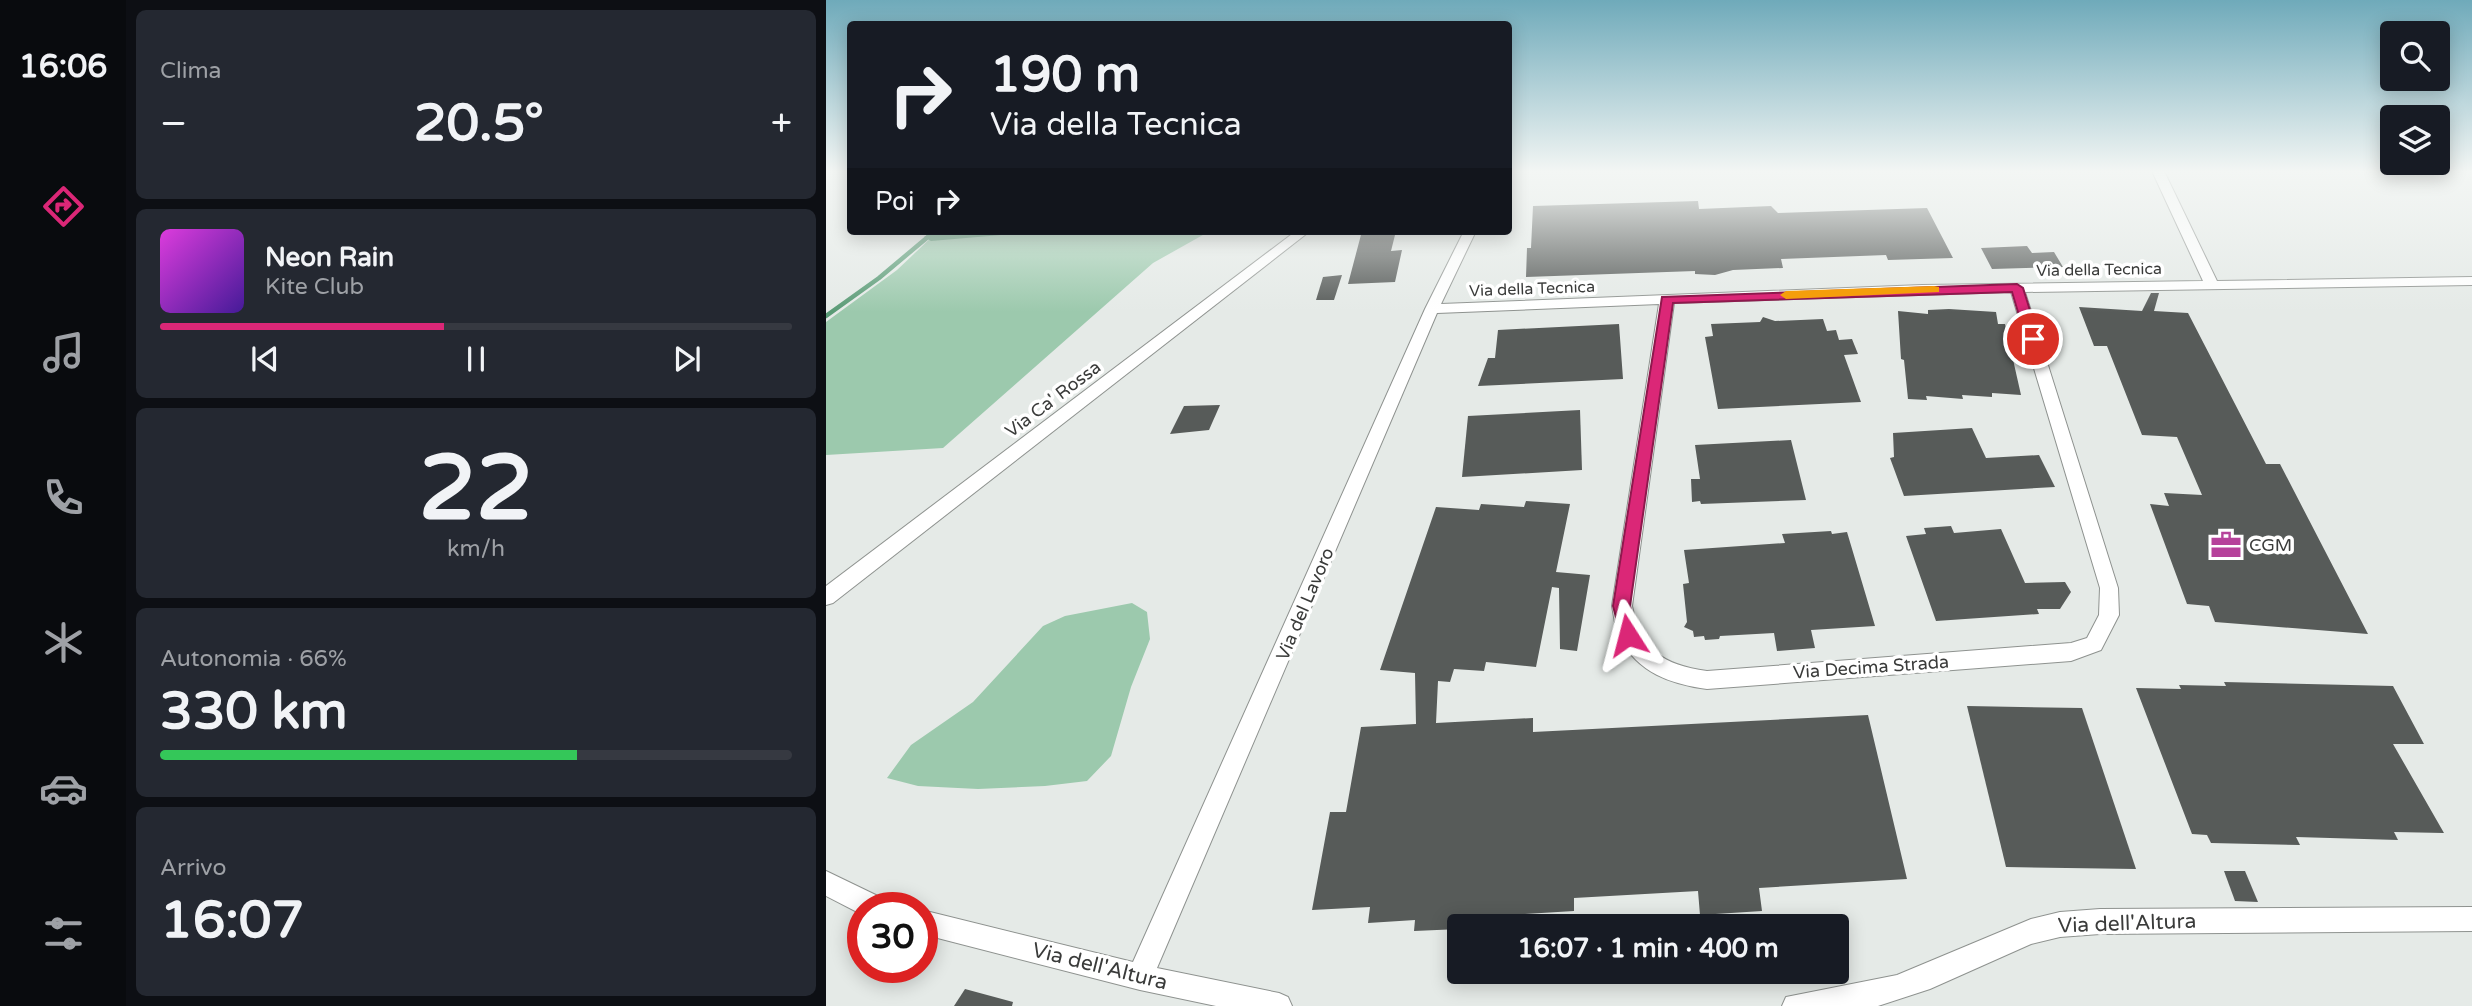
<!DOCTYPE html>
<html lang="it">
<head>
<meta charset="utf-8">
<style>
  :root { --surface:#171b24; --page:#242831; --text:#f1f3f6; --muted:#9ea1a6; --line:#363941; --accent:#db2777 }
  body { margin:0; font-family:"Varela Round",sans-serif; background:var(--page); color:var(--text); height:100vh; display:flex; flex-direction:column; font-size:26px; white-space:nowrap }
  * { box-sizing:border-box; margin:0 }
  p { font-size:23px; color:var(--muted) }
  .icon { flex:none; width:38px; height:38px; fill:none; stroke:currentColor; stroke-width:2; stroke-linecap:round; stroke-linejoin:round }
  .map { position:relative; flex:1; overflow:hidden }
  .details { display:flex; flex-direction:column; gap:10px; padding:10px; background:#0d0f14; width:700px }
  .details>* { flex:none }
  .guide { position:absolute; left:21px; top:21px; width:665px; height:214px; border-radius:7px; box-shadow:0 4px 18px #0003; background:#171b24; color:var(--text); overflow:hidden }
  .controls { position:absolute; left:1554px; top:21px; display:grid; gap:14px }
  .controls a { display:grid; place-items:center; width:70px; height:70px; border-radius:7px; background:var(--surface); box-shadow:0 4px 18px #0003; font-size:35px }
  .speed { position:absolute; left:21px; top:892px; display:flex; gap:14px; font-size:35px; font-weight:700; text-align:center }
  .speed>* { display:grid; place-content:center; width:91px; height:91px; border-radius:50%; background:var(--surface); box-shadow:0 4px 18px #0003; line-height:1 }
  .speed .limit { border:10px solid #d22; background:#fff; color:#111 }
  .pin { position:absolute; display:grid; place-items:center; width:60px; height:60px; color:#fff; margin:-30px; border:4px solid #fff; border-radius:50%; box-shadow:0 2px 7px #0007 }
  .me { position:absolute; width:77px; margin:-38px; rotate:351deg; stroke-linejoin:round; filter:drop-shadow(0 0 5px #0008) }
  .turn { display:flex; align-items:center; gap:24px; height:147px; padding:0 28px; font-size:32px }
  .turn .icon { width:91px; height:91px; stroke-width:2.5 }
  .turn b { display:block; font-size:49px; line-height:60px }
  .then { display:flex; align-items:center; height:66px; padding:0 28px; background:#0003; gap:14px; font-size:26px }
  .big { font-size:52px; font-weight:800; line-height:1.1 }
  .details .tile { flex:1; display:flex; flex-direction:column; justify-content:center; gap:10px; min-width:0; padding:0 24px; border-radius:10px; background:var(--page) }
  .details .dial { align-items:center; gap:0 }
  .dial b { font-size:91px; line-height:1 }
  .song { display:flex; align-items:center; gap:21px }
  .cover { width:84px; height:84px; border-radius:10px; background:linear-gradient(135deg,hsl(300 70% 55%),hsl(260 70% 35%)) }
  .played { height:7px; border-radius:4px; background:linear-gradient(90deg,var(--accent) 45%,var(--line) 45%) }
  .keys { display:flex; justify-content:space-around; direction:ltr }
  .heat { display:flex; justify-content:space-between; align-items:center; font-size:38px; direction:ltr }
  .charge { height:10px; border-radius:5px; background:linear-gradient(90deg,#34c759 66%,var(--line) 0) }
  .trip { position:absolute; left:621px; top:914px; width:402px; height:70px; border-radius:7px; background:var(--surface); box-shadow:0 4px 18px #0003; font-weight:800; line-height:70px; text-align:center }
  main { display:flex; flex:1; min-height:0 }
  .dock { display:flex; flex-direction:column; width:126px; justify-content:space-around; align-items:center; background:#090b0e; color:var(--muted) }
  .dock .icon { width:49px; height:49px }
  .dock .current { color:var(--accent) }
  .dock b { font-size:32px; color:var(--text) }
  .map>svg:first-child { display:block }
</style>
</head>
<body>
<main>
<nav class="dock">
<b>16:06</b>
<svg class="icon current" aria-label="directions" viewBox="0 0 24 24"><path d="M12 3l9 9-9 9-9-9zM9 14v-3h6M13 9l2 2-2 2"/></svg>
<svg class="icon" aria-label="music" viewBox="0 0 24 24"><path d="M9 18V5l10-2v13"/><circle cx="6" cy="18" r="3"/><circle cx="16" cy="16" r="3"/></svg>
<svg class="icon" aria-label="phone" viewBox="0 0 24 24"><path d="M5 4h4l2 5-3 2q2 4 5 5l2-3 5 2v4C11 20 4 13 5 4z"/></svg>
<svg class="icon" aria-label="climate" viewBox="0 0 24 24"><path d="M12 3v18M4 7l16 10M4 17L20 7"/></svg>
<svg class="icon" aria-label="car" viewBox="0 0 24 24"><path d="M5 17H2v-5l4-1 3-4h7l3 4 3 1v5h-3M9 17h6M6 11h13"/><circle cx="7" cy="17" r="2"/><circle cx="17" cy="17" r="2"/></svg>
<svg class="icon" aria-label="filters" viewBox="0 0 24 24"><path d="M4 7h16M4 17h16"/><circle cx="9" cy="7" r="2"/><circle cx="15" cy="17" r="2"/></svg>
</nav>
<section class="details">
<div class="tile"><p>Clima</p>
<div class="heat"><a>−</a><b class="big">20.5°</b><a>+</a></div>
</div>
<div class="tile">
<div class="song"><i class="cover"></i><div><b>Neon Rain</b><p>Kite Club</p></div></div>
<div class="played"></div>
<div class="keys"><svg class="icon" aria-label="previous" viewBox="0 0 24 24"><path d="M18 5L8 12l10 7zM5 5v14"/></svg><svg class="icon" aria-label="pause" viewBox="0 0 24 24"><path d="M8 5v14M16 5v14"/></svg><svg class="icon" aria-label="next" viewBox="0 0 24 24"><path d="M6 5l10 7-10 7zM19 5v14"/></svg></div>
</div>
<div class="tile dial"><b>22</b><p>km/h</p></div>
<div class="tile"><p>Autonomia · 66%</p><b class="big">330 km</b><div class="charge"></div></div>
<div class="tile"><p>Arrivo</p><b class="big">16:07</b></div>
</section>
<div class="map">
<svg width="1646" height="1006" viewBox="0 0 1646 1006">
  <rect width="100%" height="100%" fill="#e5eae7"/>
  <!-- green -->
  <g fill="#9cc9ad">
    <path d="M 154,231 L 384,231 L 327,263 L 117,448 L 0,455 L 0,322 L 71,270 L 109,234 Z"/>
    <path d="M 306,603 L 321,612 L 324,639 L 305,687 L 285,756 L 261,781 L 219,786 L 152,789 L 92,786 L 61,778 L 85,745 L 147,702 L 217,626 L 239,616 Z"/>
  </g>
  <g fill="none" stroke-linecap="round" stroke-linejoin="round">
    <!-- stream -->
    <path stroke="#5a9b76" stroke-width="4.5" d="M 0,316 L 53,278 L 109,231"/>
    <!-- canal -->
    <path fill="#5a9b76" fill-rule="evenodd" d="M 126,231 L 182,231 L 175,235 L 105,241 L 98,237 L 105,233 Z"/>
  </g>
  <!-- building -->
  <g fill="#575b59">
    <path d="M 872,201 L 873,209 L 945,206 L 952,213 L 1101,208 L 1127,258 L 1062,260 L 1060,255 L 955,259 L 957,268 L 907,270 L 889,275 L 869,274 L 869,271 L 700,277 L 701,248 L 705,248 L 707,206 Z"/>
    <path d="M 536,231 L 570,231 L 565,251 L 576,250 L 569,282 L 522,284 Z"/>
    <path d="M 1201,246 L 1206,253 L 1228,252 L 1237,267 L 1166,269 L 1155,248 Z"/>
    <path d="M 516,275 L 508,300 L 490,300 L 497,277 Z"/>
    <path d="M 1325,293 L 1333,293 L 1328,311 L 1362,313 L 1440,464 L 1454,464 L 1542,634 L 1389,622 L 1383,606 L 1361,604 L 1324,504 L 1343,506 L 1338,493 L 1376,495 L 1351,437 L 1316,435 L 1281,346 L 1268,346 L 1253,307 L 1316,311 Z"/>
    <path d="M 1123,309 L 1170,312 L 1172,324 L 1179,324 L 1195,395 L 1166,393 L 1166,397 L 1136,395 L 1137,399 L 1100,396 L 1101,400 L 1082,399 L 1078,360 L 1075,359 L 1072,311 L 1102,314 L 1102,310 Z"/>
    <path d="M 937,317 L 949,321 L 997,319 L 1001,331 L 1010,330 L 1013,340 L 1026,339 L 1032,354 L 1018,355 L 1035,402 L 892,409 L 879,337 L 887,336 L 885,324 L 934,322 Z"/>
    <path d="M 793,324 L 797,379 L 652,386 L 662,358 L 669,358 L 672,330 Z"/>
    <path d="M 394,405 L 383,430 L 344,434 L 358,406 Z"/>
    <path d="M 754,410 L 756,470 L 636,477 L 642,416 Z"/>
    <path d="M 1146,428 L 1160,458 L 1213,455 L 1229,487 L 1078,496 L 1064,458 L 1068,457 L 1067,433 Z"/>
    <path d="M 965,440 L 980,500 L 875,504 L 874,501 L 866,502 L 865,479 L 874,479 L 869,445 Z"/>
    <path d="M 700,501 L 744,504 L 730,572 L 764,575 L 751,651 L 734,649 L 733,588 L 726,587 L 710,667 L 660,662 L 658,671 L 628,669 L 624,682 L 612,681 L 610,723 L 707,718 L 707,732 L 1042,715 L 1081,879 L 933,888 L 936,911 L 874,915 L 872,891 L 748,898 L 748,911 L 699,914 L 699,925 L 634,926 L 634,929 L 588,931 L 589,920 L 542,923 L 544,907 L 486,910 L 504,812 L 520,812 L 535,727 L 590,724 L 589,673 L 554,670 L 610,507 L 653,510 L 655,504 L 698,507 Z"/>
    <path d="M 1125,526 L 1128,533 L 1175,529 L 1199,583 L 1239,582 L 1245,592 L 1234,609 L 1211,609 L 1213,614 L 1110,621 L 1080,536 L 1100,534 L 1098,528 Z"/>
    <path d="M 1005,531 L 1006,534 L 1021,532 L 1049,626 L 985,630 L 989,648 L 951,651 L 948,633 L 894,636 L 893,639 L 879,640 L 878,636 L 868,637 L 867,631 L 858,627 L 861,622 L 857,584 L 863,583 L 858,550 L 959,543 L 956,534 Z"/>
    <path d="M 1398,682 L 1567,686 L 1598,744 L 1567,744 L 1618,833 L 1568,832 L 1572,840 L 1470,837 L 1474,845 L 1385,843 L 1381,835 L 1366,834 L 1310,688 L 1355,689 L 1353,685 L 1400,686 Z"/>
    <path d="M 1141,706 L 1256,708 L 1310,869 L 1180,867 Z"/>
    <path d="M 1398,871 L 1419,871 L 1432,902 L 1409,901 Z"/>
    <path d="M 139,989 L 187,1002 L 186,1006 L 128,1006 Z"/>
  </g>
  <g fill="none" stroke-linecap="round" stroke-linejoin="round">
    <!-- minor casing -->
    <g stroke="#8e928f" stroke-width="2">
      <g id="minor">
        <path d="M 1326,171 L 1338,171 L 1391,281 L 1646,277 L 1646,285 L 1199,292 L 1292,588 L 1293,615 L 1275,650 L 1245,661 L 881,689 C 845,684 812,673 794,638 C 789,629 788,616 786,606 L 833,304 L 611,313 L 331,968 L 453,993 L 462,997 L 466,1006 L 390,1006 L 314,990 L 96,934 L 96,910 L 307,962 L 599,309 L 638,231 L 650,231 L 615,304 L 1096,285 L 1377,281 ZM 1185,292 L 1274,588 L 1273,615 L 1261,638 L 1245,643 L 881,671 C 837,665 815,650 806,606 L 848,303 Z"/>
        <path d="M 470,231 L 484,231 L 7,603 L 0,605 L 0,586 Z"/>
        <path d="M 0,871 L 58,899 L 61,908 L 37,908 L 37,915 L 0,896 Z"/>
        <path d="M 1646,907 L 1646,931 L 1274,934 L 1234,937 L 1205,944 L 1104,989 L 1052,1006 L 956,1006 L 960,997 L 1071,975 L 1205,919 L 1234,912 L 1274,909 Z"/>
      </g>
    </g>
    <!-- minor -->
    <use href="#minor" fill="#fff" fill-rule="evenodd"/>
  </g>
  <!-- sky -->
  <linearGradient id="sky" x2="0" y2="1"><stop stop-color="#6faaba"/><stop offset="0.55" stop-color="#f3f6f4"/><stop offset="1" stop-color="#f3f6f4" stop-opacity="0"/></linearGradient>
  <rect width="1646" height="312" fill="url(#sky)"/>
  <!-- route -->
  <path fill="#db2777" stroke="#8e194d" stroke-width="2" d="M 1191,284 L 1197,288 L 1213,339 L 1211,342 L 1202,342 L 1200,339 L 1186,292 L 847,303 L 804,606 L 811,635 L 808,640 L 802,642 L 796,640 L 787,606 L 836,297 Z"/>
  <!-- slow -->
  <path fill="#f59e0b" d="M 1108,286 L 1113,287 L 1113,292 L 960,299 L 954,295 L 960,291 Z"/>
  <!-- icons -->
  <defs>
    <g id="office-bare" transform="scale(2.415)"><path d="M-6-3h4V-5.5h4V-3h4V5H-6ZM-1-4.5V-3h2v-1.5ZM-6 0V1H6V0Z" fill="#b6429b" stroke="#fff" stroke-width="2.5" paint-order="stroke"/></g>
  </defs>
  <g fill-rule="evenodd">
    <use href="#office-bare" x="1400" y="545"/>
  </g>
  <g text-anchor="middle" stroke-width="7" stroke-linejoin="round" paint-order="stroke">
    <!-- far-street labels -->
    <g font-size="16" fill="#3a3b3a" stroke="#fff">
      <text transform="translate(1273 269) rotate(-1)" y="6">Via della Tecnica</text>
      <text transform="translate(706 288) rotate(-2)" y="6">Via della Tecnica</text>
    </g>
    <!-- street labels -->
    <g font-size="18" fill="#3a3b3a" stroke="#fff">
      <text transform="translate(227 399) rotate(-37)" y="6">Via Ca' Rossa</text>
      <text transform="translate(479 604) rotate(-67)" y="6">Via del Lavoro</text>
      <text transform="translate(1045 667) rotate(-4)" y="6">Via Decima Strada</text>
    </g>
    <!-- poi labels -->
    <g font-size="18" fill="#3a3b3a" stroke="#fff" text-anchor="start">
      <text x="1423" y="551">CGM</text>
    </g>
    <!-- near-street labels -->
    <g font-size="21" fill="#3a3b3a" stroke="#fff">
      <text transform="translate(1301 923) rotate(-2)" y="7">Via dell'Altura</text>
      <text transform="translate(274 966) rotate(14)" y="7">Via dell'Altura</text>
    </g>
  </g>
</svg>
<div class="controls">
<a><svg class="icon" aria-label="search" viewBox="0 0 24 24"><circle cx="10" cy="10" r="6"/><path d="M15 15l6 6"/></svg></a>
<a><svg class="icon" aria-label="layers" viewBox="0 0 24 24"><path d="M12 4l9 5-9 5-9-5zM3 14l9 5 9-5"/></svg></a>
</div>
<div class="speed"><div class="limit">30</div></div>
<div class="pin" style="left:1207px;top:339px;background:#d93025"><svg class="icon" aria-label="arrive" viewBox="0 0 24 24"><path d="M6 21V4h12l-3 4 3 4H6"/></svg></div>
<svg class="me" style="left:802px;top:635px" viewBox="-20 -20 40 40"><path d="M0-17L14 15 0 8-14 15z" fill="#db2777" stroke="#fff" stroke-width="4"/></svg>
<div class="trip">16:07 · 1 min · 400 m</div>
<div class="guide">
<div class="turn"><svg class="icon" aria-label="right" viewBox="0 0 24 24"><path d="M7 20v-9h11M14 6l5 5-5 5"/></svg><div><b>190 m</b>Via della Tecnica</div></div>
<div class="then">Poi<svg class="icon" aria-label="right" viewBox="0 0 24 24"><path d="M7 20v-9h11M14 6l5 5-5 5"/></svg></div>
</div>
</div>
</main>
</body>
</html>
